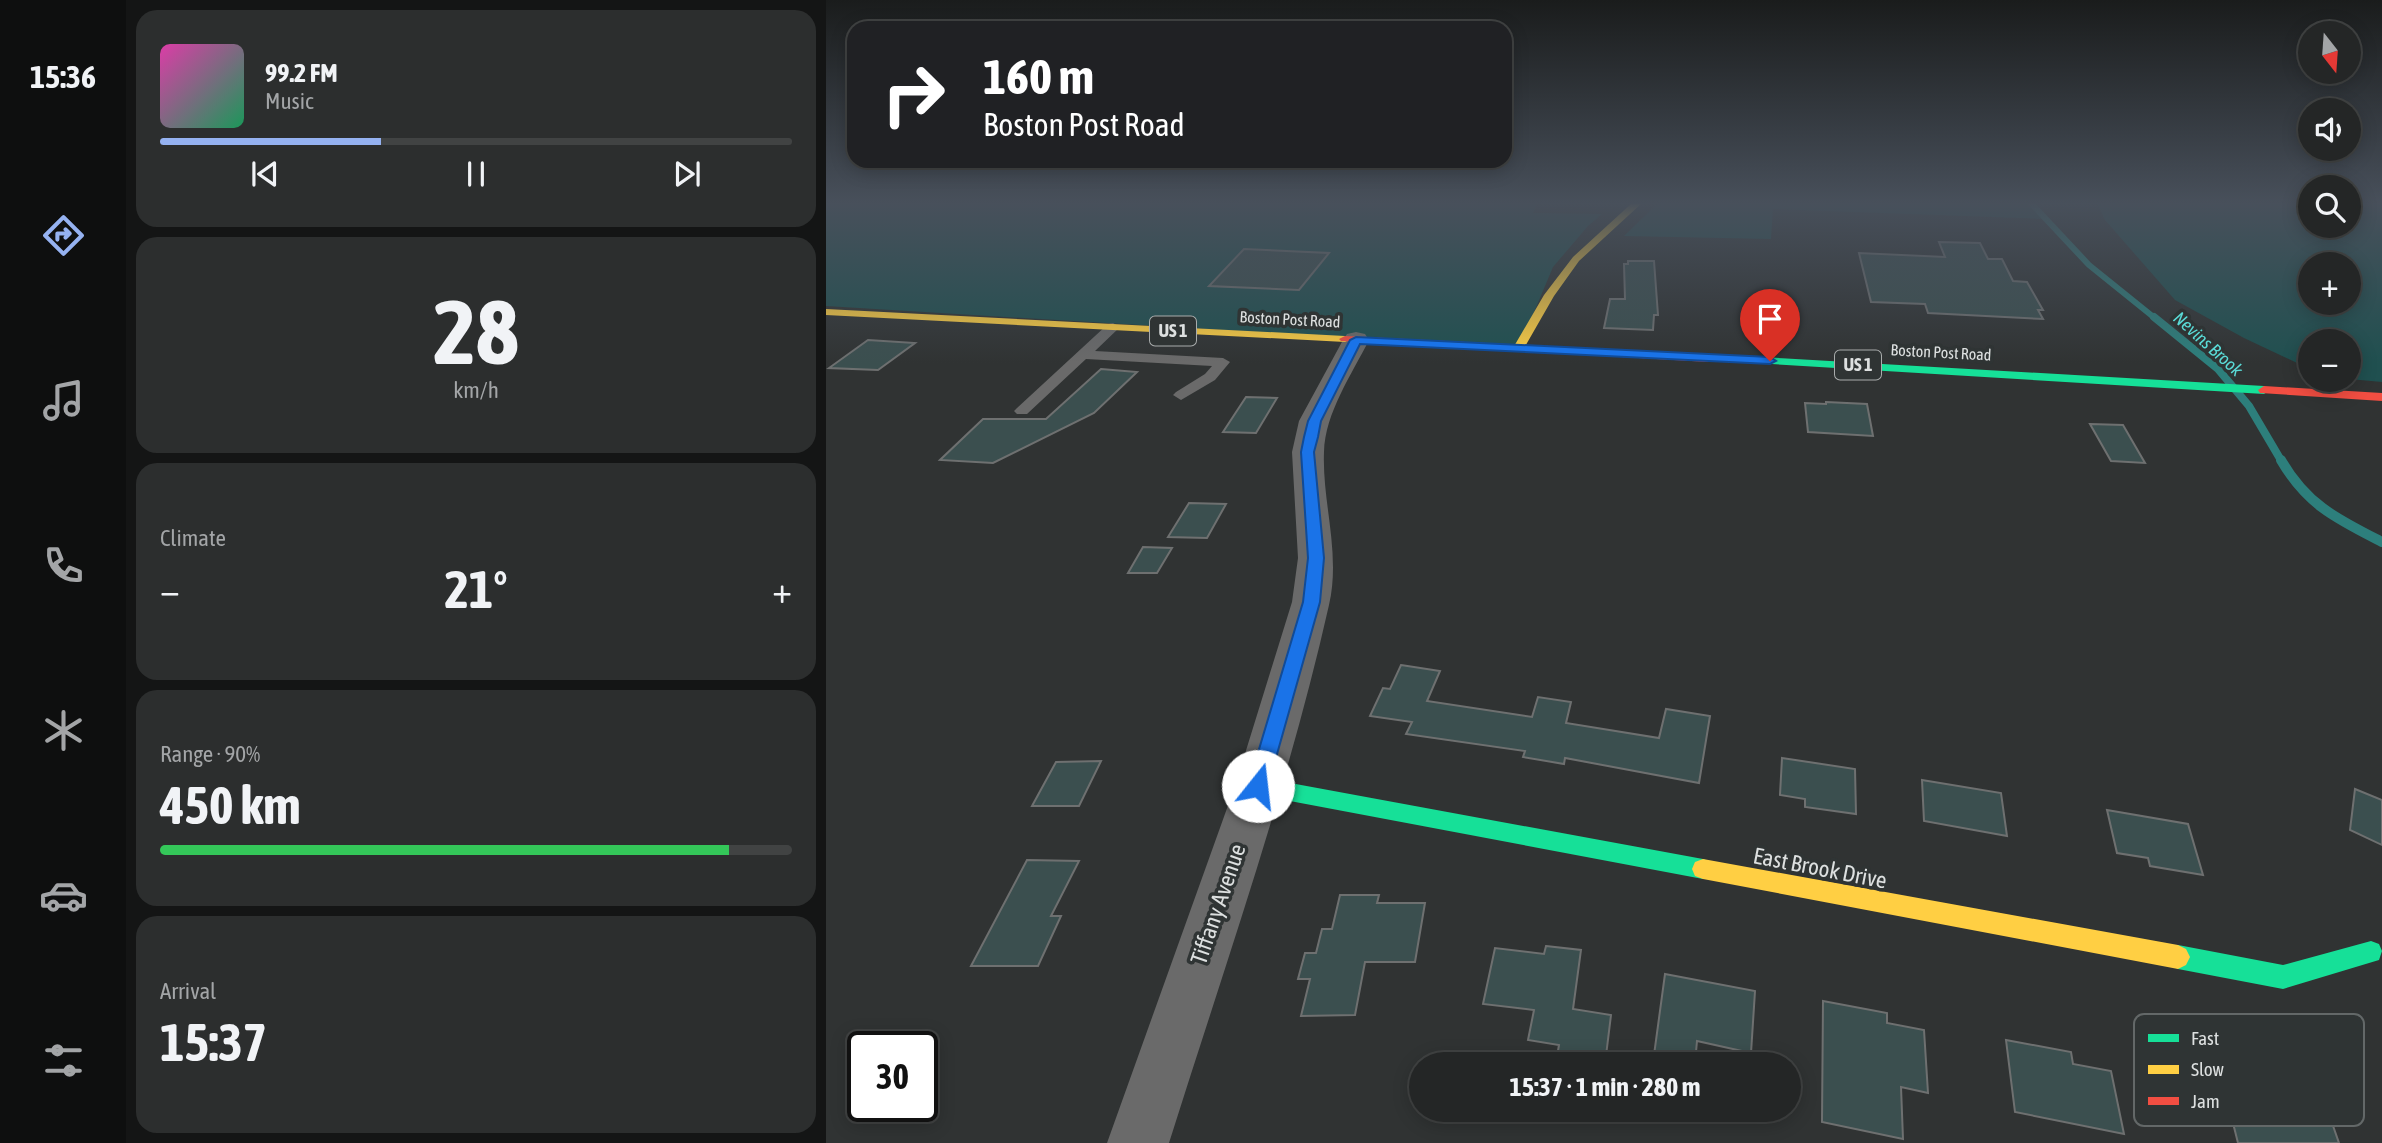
<!DOCTYPE html>
<html lang="en">
<head>
<meta charset="utf-8">
<style>
  :root { --surface:#242626; --page:#2c2e2e; --text:#f1f3f6; --muted:#a3a5a7; --line:#414343; --accent:#95b2f1 }
  body { margin:0; font-family:"Asap Condensed",sans-serif; background:var(--page); color:var(--text); height:100vh; display:flex; flex-direction:column; font-size:26px; white-space:nowrap }
  * { box-sizing:border-box; margin:0 }
  p { font-size:23px; color:var(--muted) }
  .icon { flex:none; width:38px; height:38px; fill:none; stroke:currentColor; stroke-width:2; stroke-linecap:round; stroke-linejoin:round }
  .map { position:relative; flex:1; overflow:hidden }
  .side { display:flex; flex-direction:column; gap:10px; padding:10px; background:#141515; width:700px }
  .side>* { flex:none }
  .banner { position:absolute; left:21px; top:21px; width:665px; height:147px; border-radius:21px; box-shadow:0 4px 18px #0003,0 0 0 2px var(--line); background:#202124; color:#fff; overflow:hidden }
  .needle { width:46px; rotate:163deg }
  .tools { position:absolute; left:1472px; top:21px; display:grid; gap:14px }
  .tools a { display:grid; place-items:center; width:63px; height:63px; border-radius:50%; background:var(--surface); box-shadow:0 4px 18px #0003,0 0 0 2px var(--line); font-size:35px }
  .speed { position:absolute; left:21px; top:1031px; display:flex; gap:14px; font-size:35px; font-weight:700; text-align:center }
  .speed>* { display:grid; place-content:center; width:91px; height:91px; border-radius:50%; background:var(--surface); box-shadow:0 4px 18px #0003,0 0 0 2px var(--line); line-height:1 }
  .speed .limit { border:4px solid #111; border-radius:10px; background:#fff; color:#111 }
  .pin { position:absolute; display:grid; place-items:center; width:60px; height:60px; color:#fff; margin:-72px -30px; border-radius:50% 50% 50% 0; rotate:-45deg; box-shadow:0 0 7px #0007 }
  .pin .icon { rotate:45deg }
  .me { position:absolute; width:77px; margin:-38px; rotate:16deg; stroke-linejoin:round; filter:drop-shadow(0 0 5px #0008) }
  .turn { display:flex; align-items:center; gap:24px; height:147px; padding:0 21px; font-size:32px }
  .turn .icon { width:91px; height:91px; stroke-width:2.5 }
  .turn b { display:block; font-size:49px; line-height:60px }
  .big { font-size:52px; font-weight:700; line-height:1.1 }
  .side .card { flex:1; display:flex; flex-direction:column; justify-content:center; gap:10px; min-width:0; padding:0 24px; border-radius:21px; background:var(--page) }
  .side .dial { align-items:center; gap:0 }
  .dial b { font-size:91px; line-height:1 }
  .song { display:flex; align-items:center; gap:21px }
  .cover { width:84px; height:84px; border-radius:10px; background:linear-gradient(135deg,hsl(320 70% 55%),hsl(150 70% 35%)) }
  .played { height:7px; border-radius:4px; background:linear-gradient(90deg,var(--accent) 35%,var(--line) 35%) }
  .keys { display:flex; justify-content:space-around; direction:ltr }
  .heat { display:flex; justify-content:space-between; align-items:center; font-size:38px; direction:ltr }
  .charge { height:10px; border-radius:5px; background:linear-gradient(90deg,#34c759 90%,var(--line) 0) }
  .trip { position:absolute; left:583px; top:1052px; width:392px; height:70px; border-radius:35px; background:var(--surface); box-shadow:0 4px 18px #0003,0 0 0 2px var(--line); font-weight:700; line-height:70px; text-align:center }
  main { display:flex; flex:1; min-height:0 }
  .dock { display:flex; flex-direction:column; width:126px; justify-content:space-around; align-items:center; background:#0e0f0f; color:var(--muted) }
  .dock .icon { width:49px; height:49px }
  .dock .current { color:var(--accent) }
  .dock b { font-size:32px; color:var(--text) }
  .map>svg:first-child { display:block }
</style>
</head>
<body>
<main>
<nav class="dock">
<b>15:36</b>
<svg class="icon current" aria-label="directions" viewBox="0 0 24 24"><path d="M12 3l9 9-9 9-9-9zM9 14v-3h6M13 9l2 2-2 2"/></svg>
<svg class="icon" aria-label="music" viewBox="0 0 24 24"><path d="M9 18V5l10-2v13"/><circle cx="6" cy="18" r="3"/><circle cx="16" cy="16" r="3"/></svg>
<svg class="icon" aria-label="phone" viewBox="0 0 24 24"><path d="M5 4h4l2 5-3 2q2 4 5 5l2-3 5 2v4C11 20 4 13 5 4z"/></svg>
<svg class="icon" aria-label="climate" viewBox="0 0 24 24"><path d="M12 3v18M4 7l16 10M4 17L20 7"/></svg>
<svg class="icon" aria-label="car" viewBox="0 0 24 24"><path d="M5 17H2v-5l4-1 3-4h7l3 4 3 1v5h-3M9 17h6M6 11h13"/><circle cx="7" cy="17" r="2"/><circle cx="17" cy="17" r="2"/></svg>
<svg class="icon" aria-label="filters" viewBox="0 0 24 24"><path d="M4 7h16M4 17h16"/><circle cx="9" cy="7" r="2"/><circle cx="15" cy="17" r="2"/></svg>
</nav>
<section class="side">
<div class="card">
<div class="song"><i class="cover"></i><div><b>99.2 FM</b><p>Music</p></div></div>
<div class="played"></div>
<div class="keys"><svg class="icon" aria-label="previous" viewBox="0 0 24 24"><path d="M18 5L8 12l10 7zM5 5v14"/></svg><svg class="icon" aria-label="pause" viewBox="0 0 24 24"><path d="M8 5v14M16 5v14"/></svg><svg class="icon" aria-label="next" viewBox="0 0 24 24"><path d="M6 5l10 7-10 7zM19 5v14"/></svg></div>
</div>
<div class="card dial"><b>28</b><p>km/h</p></div>
<div class="card"><p>Climate</p>
<div class="heat"><a>−</a><b class="big">21°</b><a>+</a></div>
</div>
<div class="card"><p>Range · 90%</p><b class="big">450 km</b><div class="charge"></div></div>
<div class="card"><p>Arrival</p><b class="big">15:37</b></div>
</section>
<div class="map">
<svg width="1556" height="1143" viewBox="0 0 1556 1143">
  <rect width="100%" height="100%" fill="#303333"/>
  <!-- green -->
  <g fill="#205050" fill-rule="evenodd">
    <path d="M 0,203 L 712,203 L 707,213 L 776,214 L 762,226 L 727,267 L 693,348 L 0,306 Z"/>
    <path d="M 832,203 L 1204,203 L 1219,219 L 947,209 L 945,239 L 798,236 Z"/>
    <path d="M 1271,203 L 1484,203 L 1484,226 L 1522,226 L 1523,203 L 1556,203 L 1556,382 L 1523,379 L 1522,341 L 1484,341 L 1484,369 L 1418,338 L 1349,300 L 1279,220 ZM 1484,264 L 1522,264 L 1522,303 L 1484,303 Z"/>
  </g>
  <g fill="none" stroke-linecap="round" stroke-linejoin="round">
    <!-- stream-far2 -->
    <path stroke="#2d7f7c" stroke-width="6" d="M 1205,203 L 1263,265 L 1330,319"/>
    <!-- stream-far1 -->
    <path stroke="#2d7f7c" stroke-width="8" d="M 1328,317 L 1392,369 L 1423,406 L 1456,462"/>
    <!-- stream -->
    <path stroke="#2d7f7c" stroke-width="10" d="M 1455,460 C 1481,505 1511,519 1556,542"/>
  </g>
  <!-- building -->
  <g fill="#3b4f4f" stroke="#6e7070" stroke-width="2">
    <path d="M 1113,242 L 1154,243 L 1162,259 L 1176,259 L 1187,281 L 1201,282 L 1217,310 L 1212,310 L 1217,319 L 1102,313 L 1099,304 L 1045,302 L 1033,253 L 1119,257 Z"/>
    <path d="M 418,249 L 503,253 L 473,290 L 383,286 Z"/>
    <path d="M 802,261 L 828,261 L 832,315 L 828,315 L 827,330 L 778,328 L 784,299 L 799,299 L 798,264 L 802,264 Z"/>
    <path d="M 42,340 L 89,343 L 52,370 L 3,368 Z"/>
    <path d="M 275,369 L 311,372 L 268,413 L 167,463 L 114,460 L 157,419 L 220,419 Z"/>
    <path d="M 420,397 L 451,398 L 430,433 L 397,432 Z"/>
    <path d="M 1000,402 L 1041,404 L 1047,436 L 982,432 L 979,403 L 1000,404 Z"/>
    <path d="M 1264,424 L 1297,425 L 1319,463 L 1285,461 Z"/>
    <path d="M 363,503 L 400,504 L 381,538 L 342,537 Z"/>
    <path d="M 317,547 L 346,548 L 331,573 L 302,573 Z"/>
    <path d="M 575,665 L 614,671 L 601,701 L 706,717 L 712,697 L 745,702 L 740,723 L 833,738 L 840,709 L 884,716 L 873,783 L 739,758 L 738,764 L 697,757 L 699,751 L 580,734 L 586,722 L 544,716 L 557,688 L 564,689 Z"/>
    <path d="M 956,758 L 1029,769 L 1030,814 L 979,807 L 979,799 L 954,795 Z"/>
    <path d="M 275,761 L 253,806 L 206,806 L 230,762 Z"/>
    <path d="M 1096,780 L 1175,793 L 1181,836 L 1098,821 Z"/>
    <path d="M 1529,789 L 1556,800 L 1556,845 L 1524,830 Z"/>
    <path d="M 1281,810 L 1362,824 L 1377,875 L 1324,866 L 1322,858 L 1291,853 Z"/>
    <path d="M 201,860 L 253,861 L 225,916 L 235,916 L 212,966 L 145,966 Z"/>
    <path d="M 514,895 L 553,895 L 551,903 L 599,903 L 589,962 L 539,962 L 529,1015 L 475,1016 L 484,979 L 472,979 L 479,953 L 490,953 L 496,929 L 506,929 Z"/>
    <path d="M 720,946 L 755,950 L 747,1009 L 785,1015 L 779,1064 L 730,1062 L 733,1045 L 702,1040 L 708,1010 L 657,1004 L 669,948 L 718,954 Z"/>
    <path d="M 839,974 L 929,991 L 925,1053 L 871,1041 L 869,1063 L 828,1055 Z"/>
    <path d="M 997,1001 L 1061,1013 L 1061,1023 L 1098,1030 L 1102,1093 L 1075,1087 L 1077,1139 L 996,1122 Z"/>
    <path d="M 1180,1040 L 1245,1052 L 1247,1064 L 1285,1071 L 1298,1134 L 1189,1112 Z"/>
    <path d="M 1398,1087 L 1459,1100 L 1470,1112 L 1505,1120 L 1513,1143 L 1412,1143 Z"/>
  </g>
  <g fill="none" stroke-linecap="round" stroke-linejoin="round">
    <!-- lane -->
    <path fill="#6a6a6a" fill-rule="evenodd" d="M 287,323 L 294,327 L 269,351 L 397,358 L 404,362 L 389,380 L 355,400 L 347,395 L 350,392 L 379,374 L 386,366 L 260,359 L 201,414 L 191,414 L 188,411 L 191,408 L 282,324 Z"/>
    <!-- street -->
    <path fill="#6a6a6a" fill-rule="evenodd" d="M 530,332 L 539,334 L 543,340 C 526,374 499,413 498,452 C 496,503 515,553 503,605 C 462,787 399,965 343,1143 L 281,1143 L 409,786 L 466,602 L 472,558 L 466,452 L 473,421 L 517,340 L 521,334 Z"/>
    <!-- fast -->
    <g fill="#16e098" fill-rule="evenodd">
      <path d="M 883,354 L 1438,386 L 1444,390 L 1438,394 L 879,360 L 877,358 Z"/>
      <path d="M 432,777 L 877,859 L 885,862 L 888,869 L 885,876 L 877,879 L 432,795 L 425,792 L 422,786 L 425,780 Z"/>
      <path d="M 1545,941 L 1553,944 L 1556,951 L 1553,960 L 1457,989 L 1352,969 L 1344,965 L 1340,957 L 1344,949 L 1352,945 L 1457,965 Z"/>
    </g>
    <!-- slow -->
    <g fill="#ffcf43" fill-rule="evenodd">
      <path d="M 806,203 L 816,203 L 753,261 L 728,296 L 697,350 L 689,350 L 687,348 L 718,295 L 747,257 Z"/>
      <path d="M 0,309 L 519,336 L 525,339 L 519,342 L 0,315 Z"/>
      <path d="M 877,859 L 1352,945 L 1360,949 L 1364,957 L 1360,965 L 1352,969 L 877,879 L 869,876 L 866,869 L 869,862 Z"/>
    </g>
    <!-- jam -->
    <g fill="#f24e42" fill-rule="evenodd">
      <path d="M 519,336 L 883,354 L 889,358 L 883,362 L 515,341 L 513,339 Z"/>
      <path d="M 1438,386 L 1556,393 L 1556,401 L 1434,393 L 1432,390 Z"/>
    </g>
  </g>
  <!-- sky -->
  <linearGradient id="sky" x2="0" y2="1"><stop stop-color="#1a1c1c"/><stop offset="0.56" stop-color="#48505b"/><stop offset="1" stop-color="#48505b" stop-opacity="0"/></linearGradient>
  <rect width="1556" height="363" fill="url(#sky)"/>
  <!-- route -->
  <path fill="#1a73e8" stroke="#114b97" stroke-width="2" d="M 530,337 L 944,357 L 950,361 L 944,364 L 534,344 L 495,421 L 492,437 L 488,452 L 498,558 L 494,602 L 442,786 L 439,792 L 432,794 L 425,792 L 422,786 L 477,602 L 482,558 L 475,452 L 478,437 L 482,421 L 524,340 Z"/>
  <g text-anchor="middle" stroke-width="7" stroke-linejoin="round" paint-order="stroke">
    <!-- far-street labels -->
    <g font-size="16" fill="#dde0e0" stroke="#2f3434">
      <text transform="translate(464 319) rotate(3)" y="6">Boston Post Road</text>
      <text transform="translate(1115 352) rotate(3)" y="6">Boston Post Road</text>
    </g>
    <!-- shield labels -->
    <g fill="#2f3434" stroke="#a9acac" stroke-width="2">
      <rect x="324" y="316.5" width="46" height="29" rx="5"/>
      <rect x="1009" y="350.5" width="46" height="29" rx="5"/>
    </g>
    <g font-size="18" font-weight="bold" fill="#dde0e0">
      <text x="347" y="337">US 1</text>
      <text x="1032" y="371">US 1</text>
    </g>
    <!-- far-water labels -->
    <g font-size="18" font-style="italic" fill="#5adad6" stroke="#2f3434">
      <text transform="translate(1382 344) rotate(42)" y="6">Nevins Brook</text>
    </g>
    <!-- near-street labels -->
    <g font-size="23" fill="#dde0e0" stroke="#2f3434">
      <text transform="translate(994 868) rotate(11)" y="8">East Brook Drive</text>
      <text transform="translate(392 904) rotate(-71)" y="8">Tiffany Avenue</text>
    </g>
  </g>
  <!-- legend -->
  <rect x="1308" y="1014" width="230" height="112" rx="10" fill="#2f3434" stroke="#636868" stroke-width="2"/>
  <rect x="1322" y="1034" width="31" height="8" fill="#16e098"/>
  <rect x="1322" y="1065" width="31" height="9" fill="#ffcf43"/>
  <rect x="1322" y="1097" width="31" height="8" fill="#f24e42"/>
  <g font-size="19" fill="#dde0e0">
    <text x="1365" y="1045">Fast</text>
    <text x="1365" y="1076">Slow</text>
    <text x="1365" y="1108">Jam</text>
  </g>
</svg>
<div class="tools">
<a><svg class="needle" viewBox="-14 -14 28 28"><path d="M0-13l5 13h-10z" fill="#e53935"/><path d="M0 13l5-13h-10z" fill="#a3a5a7"/></svg></a>
<a><svg class="icon" aria-label="sound" viewBox="0 0 24 24"><path d="M4 9h4l5-4v14l-5-4H4zM17 9q2 3 0 6"/></svg></a>
<a><svg class="icon" aria-label="search" viewBox="0 0 24 24"><circle cx="10" cy="10" r="6"/><path d="M15 15l6 6"/></svg></a>
<a>+</a>
<a>−</a>
</div>
<div class="speed"><div class="limit">30</div></div>
<div class="pin" style="left:944px;top:361px;background:#d93025"><svg class="icon" aria-label="arrive" viewBox="0 0 24 24"><path d="M6 21V4h12l-3 4 3 4H6"/></svg></div>
<svg class="me" style="left:432px;top:786px" viewBox="-20 -20 40 40"><circle r="19" fill="#fff"/><path d="M0-13L10 11 0 6-10 11z" fill="#1a73e8"/></svg>
<div class="trip">15:37 · 1 min · 280 m</div>
<div class="banner">
<div class="turn"><svg class="icon" aria-label="right" viewBox="0 0 24 24"><path d="M7 20v-9h11M14 6l5 5-5 5"/></svg><div><b>160 m</b>Boston Post Road</div></div>
</div>
</div>
</main>
</body>
</html>
